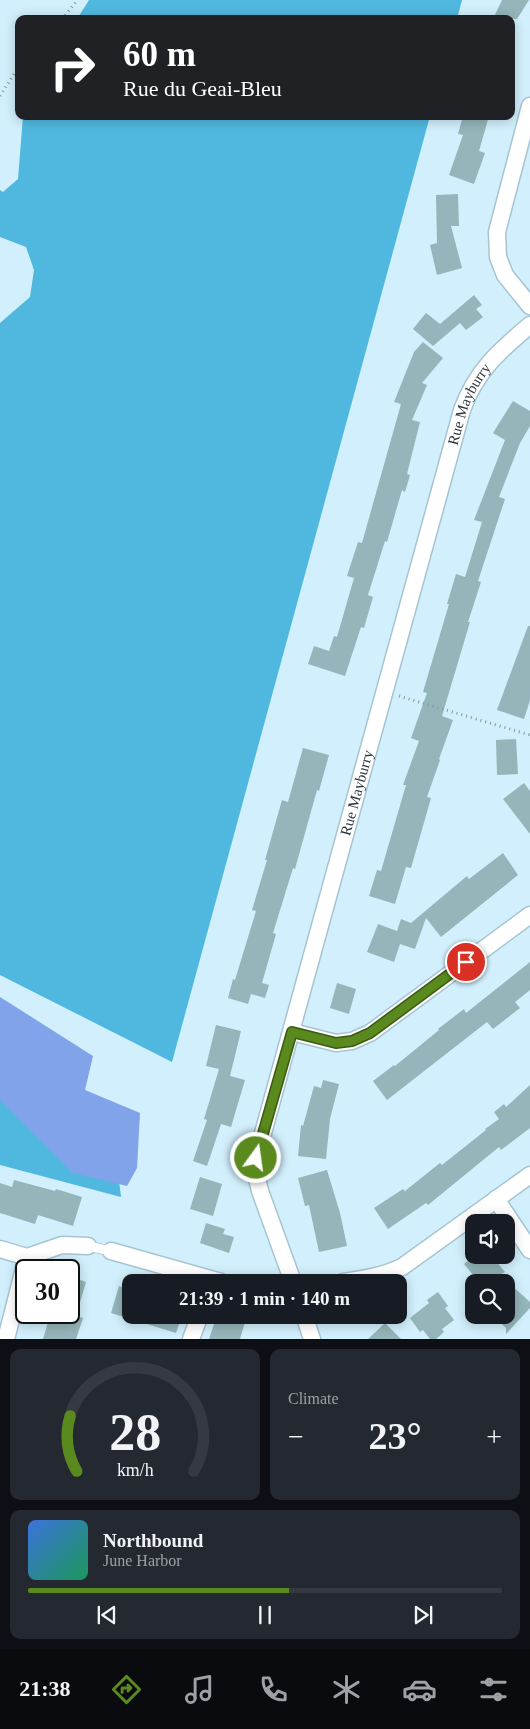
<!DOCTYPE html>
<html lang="en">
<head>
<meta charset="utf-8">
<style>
  :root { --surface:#171b24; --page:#242831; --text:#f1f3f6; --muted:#9ea1a6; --line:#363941; --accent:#5a8a1e }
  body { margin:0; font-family:"Times New Roman",serif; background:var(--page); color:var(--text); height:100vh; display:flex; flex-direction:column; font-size:19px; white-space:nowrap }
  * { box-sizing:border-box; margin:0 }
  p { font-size:16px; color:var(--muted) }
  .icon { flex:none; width:28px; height:28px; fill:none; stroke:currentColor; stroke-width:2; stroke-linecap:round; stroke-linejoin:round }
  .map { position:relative; height:1339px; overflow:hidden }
  .drawer { display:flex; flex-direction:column; gap:10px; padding:10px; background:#0d0f14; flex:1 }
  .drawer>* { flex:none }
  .top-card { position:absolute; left:15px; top:15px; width:500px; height:105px; border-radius:10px; box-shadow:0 2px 12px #0003; background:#202124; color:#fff; overflow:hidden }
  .tools { position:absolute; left:465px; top:1214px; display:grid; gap:10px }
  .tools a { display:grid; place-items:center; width:50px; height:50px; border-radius:10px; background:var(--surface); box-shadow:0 2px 12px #0003; font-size:25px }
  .speed { position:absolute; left:15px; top:1259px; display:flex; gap:10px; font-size:25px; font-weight:700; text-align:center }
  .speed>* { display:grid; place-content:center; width:65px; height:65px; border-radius:50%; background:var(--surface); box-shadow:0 2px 12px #0003; line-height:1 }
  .speed .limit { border:2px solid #111; border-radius:8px; background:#fff; color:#111 }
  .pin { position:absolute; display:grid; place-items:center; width:42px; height:42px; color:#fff; margin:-21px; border:2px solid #fff; border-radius:50%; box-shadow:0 1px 5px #0007 }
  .me { position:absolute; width:55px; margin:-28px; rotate:14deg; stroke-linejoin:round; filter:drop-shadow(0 0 4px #0008) }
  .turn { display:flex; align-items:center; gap:18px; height:105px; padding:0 25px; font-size:22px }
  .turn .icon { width:65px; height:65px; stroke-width:2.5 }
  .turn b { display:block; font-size:35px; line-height:42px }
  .big { font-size:38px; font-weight:600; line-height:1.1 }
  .drawer .widget { flex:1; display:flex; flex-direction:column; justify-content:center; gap:8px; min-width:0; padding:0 18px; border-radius:10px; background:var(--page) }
  .drawer .dial { align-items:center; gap:0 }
  .dial svg { height:130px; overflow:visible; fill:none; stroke:var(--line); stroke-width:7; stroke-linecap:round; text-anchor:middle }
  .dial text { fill:var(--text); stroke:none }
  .song { display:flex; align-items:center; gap:15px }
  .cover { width:60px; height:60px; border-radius:8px; background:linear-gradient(135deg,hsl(220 70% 55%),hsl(150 70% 35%)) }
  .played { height:5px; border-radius:2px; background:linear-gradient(90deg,var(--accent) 55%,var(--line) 55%) }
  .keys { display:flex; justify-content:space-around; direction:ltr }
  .heat { display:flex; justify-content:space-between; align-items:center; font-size:28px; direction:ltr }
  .drawer .tiles { flex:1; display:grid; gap:10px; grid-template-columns:1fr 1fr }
  .widget:last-child { grid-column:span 2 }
  .trip { position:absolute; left:122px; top:1274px; width:285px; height:50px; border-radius:10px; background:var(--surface); box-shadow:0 2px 12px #0003; font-weight:600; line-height:50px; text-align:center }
  .dock { display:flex; height:80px; justify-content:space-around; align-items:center; background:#090b0e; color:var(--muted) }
  .dock .icon { width:35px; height:35px }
  .dock .active { color:var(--accent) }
  .dock b { font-size:22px; color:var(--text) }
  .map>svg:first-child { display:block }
</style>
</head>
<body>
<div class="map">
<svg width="530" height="1339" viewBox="0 0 530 1339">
  <rect width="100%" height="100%" fill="#d1effc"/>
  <!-- forest -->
  <g fill="#50b8df">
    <path d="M 89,0 L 462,0 L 457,19 L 77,19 Z"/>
    <path d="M 23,116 L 430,116 L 172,1062 L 0,975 L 0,323 L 30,297 L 34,270 L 26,247 L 0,237 L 0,190 L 3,192 L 18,179 Z"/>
    <path d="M 0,1086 L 118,1173 L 121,1197 L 0,1165 Z"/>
  </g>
  <!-- water -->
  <path fill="#81a3e9" d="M 0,997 L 93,1056 L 85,1090 L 140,1113 L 137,1168 L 127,1186 L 73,1173 L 0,1100 Z"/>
  <!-- building -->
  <g fill="#94b5b9">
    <path d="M 502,0 L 529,0 L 517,19 L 493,19 Z"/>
    <path d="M 463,116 L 489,116 L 479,151 L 485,153 L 474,184 L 449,175 L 463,135 L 458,134 Z"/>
    <path d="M 458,194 L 459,226 L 451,226 L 462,268 L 437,275 L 430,245 L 437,243 L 436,195 Z"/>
    <path d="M 474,295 L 482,305 L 476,309 L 483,317 L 466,330 L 460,323 L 433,346 L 413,329 L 426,313 L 440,324 Z"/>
    <path d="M 423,342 L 443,358 L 422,383 L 427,385 L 412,420 L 420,422 L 407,474 L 410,475 L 405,492 L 402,490 L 387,542 L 385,541 L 368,595 L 373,597 L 364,628 L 361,627 L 345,676 L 308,664 L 314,646 L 329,651 L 334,636 L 337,637 L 354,578 L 347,576 L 358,542 L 362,543 L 401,404 L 394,402 L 414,352 Z"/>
    <path d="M 513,401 L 530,411 L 530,426 L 520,443 L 499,497 L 505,499 L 478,581 L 481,582 L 468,622 L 470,622 L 442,716 L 453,720 L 439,759 L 440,760 L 427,797 L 431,798 L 411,868 L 406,867 L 395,904 L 369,896 L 377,870 L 381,871 L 406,785 L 403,785 L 419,741 L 411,738 L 427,693 L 423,692 L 449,604 L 447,604 L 456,574 L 465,577 L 482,522 L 474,520 L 505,440 L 493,433 Z"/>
    <path d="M 528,626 L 530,626 L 530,700 L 524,719 L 497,710 Z"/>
    <path d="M 516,739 L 518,774 L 497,775 L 496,740 Z"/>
    <path d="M 303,748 L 329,755 L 319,791 L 317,790 L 295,869 L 293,868 L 273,933 L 276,934 L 262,983 L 269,985 L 265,998 L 251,994 L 248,1004 L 228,998 L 233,979 L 235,980 L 256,911 L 252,910 L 267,860 L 265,860 L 282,800 L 288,802 Z"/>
    <path d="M 524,783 L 530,791 L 530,834 L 503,799 Z"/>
    <path d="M 503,853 L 518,875 L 441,937 L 426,918 L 415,949 L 400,944 L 394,962 L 367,952 L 378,924 L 397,931 L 401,919 L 411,923 L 467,876 L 469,879 Z"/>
    <path d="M 530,962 L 530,990 L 515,1002 L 520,1008 L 493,1029 L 487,1022 L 387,1100 L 373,1081 L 394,1065 L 395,1066 L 439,1030 L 438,1029 L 464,1009 L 466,1013 Z"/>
    <path d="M 337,983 L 356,989 L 349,1014 L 330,1008 Z"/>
    <path d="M 216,1025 L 241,1031 L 230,1076 L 245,1080 L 231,1127 L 221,1124 L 207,1166 L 193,1161 L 207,1120 L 204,1119 L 219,1069 L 206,1066 Z"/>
    <path d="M 323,1080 L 339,1084 L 330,1119 L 326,1159 L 298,1156 L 301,1125 L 303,1126 L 314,1086 L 321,1088 Z"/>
    <path d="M 530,1085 L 530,1128 L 501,1150 L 499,1147 L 428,1205 L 426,1203 L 388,1229 L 374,1208 L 403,1189 L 405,1191 L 440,1163 L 442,1165 L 486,1130 L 485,1129 L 499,1119 L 494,1112 L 504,1104 L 506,1107 Z"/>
    <path d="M 327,1170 L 340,1213 L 347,1246 L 319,1252 L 309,1205 L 305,1206 L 298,1178 Z"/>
    <path d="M 200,1177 L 222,1184 L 213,1216 L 190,1209 Z"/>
    <path d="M 14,1180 L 55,1191 L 56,1189 L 82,1197 L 73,1226 L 38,1215 L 35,1224 L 0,1213 L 0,1183 L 12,1187 Z"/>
    <path d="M 206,1223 L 225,1229 L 223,1234 L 234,1237 L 229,1253 L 200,1243 Z"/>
    <path d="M 475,1255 L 491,1255 L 505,1272 L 500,1275 L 530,1302 L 530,1308 L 506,1334 L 506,1328 L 492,1315 L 506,1315 L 506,1282 L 479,1282 L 464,1264 Z"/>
    <path d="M 69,1276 L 86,1282 L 76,1316 L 83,1318 L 76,1339 L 43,1339 L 51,1312 L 69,1312 Z"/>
    <path d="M 119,1286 L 131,1290 L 131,1315 L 182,1315 L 176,1333 L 111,1313 Z"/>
    <path d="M 438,1292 L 448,1306 L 445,1308 L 454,1320 L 442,1329 L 444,1332 L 436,1339 L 430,1339 L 423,1330 L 420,1332 L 410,1318 L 429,1303 L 427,1300 Z"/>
    <path d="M 217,1315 L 223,1315 L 245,1322 L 240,1339 L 209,1339 Z"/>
    <path d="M 385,1323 L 401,1339 L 368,1339 Z"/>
  </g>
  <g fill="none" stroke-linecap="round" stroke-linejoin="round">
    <!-- lane casing -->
    <g stroke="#a7c4d1" stroke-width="11">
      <path id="lane" d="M 88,1246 L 111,1251"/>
    </g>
    <!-- street casing -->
    <g stroke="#a7c4d1" stroke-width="19">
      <g id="street">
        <path d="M 530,106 L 497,232 L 498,257 L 505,275 L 530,306"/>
        <path d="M 292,1032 L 336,1043 L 352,1041 L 370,1033 L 530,915"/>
        <path d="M 496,1199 L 530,1250"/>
        <path d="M 0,1249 L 27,1257 L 6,1339"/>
        <path d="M 111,1251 L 221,1282"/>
        <path d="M 27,1257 L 62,1245 L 88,1246"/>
        <path id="s1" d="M 293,1282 L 260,1191 L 256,1174 L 256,1159 L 260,1144 L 462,410 C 476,371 499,351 530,325"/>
        <path d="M 343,1282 C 363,1279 383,1276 402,1267 L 530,1175"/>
        <path d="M 304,1315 L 312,1339"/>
        <path d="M 191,1339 L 200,1315"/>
      </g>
    </g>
    <!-- path -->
    <g stroke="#8297a0" stroke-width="3" stroke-dasharray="1 4" stroke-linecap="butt">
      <path d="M 62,19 L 76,2"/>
      <path d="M 0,96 L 19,66"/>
      <path d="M 399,696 L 530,735"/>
    </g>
    <!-- lane -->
    <use href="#lane" stroke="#fff" stroke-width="9"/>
    <!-- street -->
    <use href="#street" stroke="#fff" stroke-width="16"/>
  </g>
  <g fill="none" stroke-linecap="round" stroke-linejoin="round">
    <!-- route casing -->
    <g stroke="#3a5a14" stroke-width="12">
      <path id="route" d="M 256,1158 L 292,1032 L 336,1043 L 352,1041 L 370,1033 L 466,962"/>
    </g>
    <!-- route -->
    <use href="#route" stroke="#5a8a1e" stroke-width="9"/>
  </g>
  <g text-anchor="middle" stroke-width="5" stroke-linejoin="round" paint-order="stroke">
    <!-- street labels -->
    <g font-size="15" fill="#2c373c" stroke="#edf9fe">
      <text dy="5" stroke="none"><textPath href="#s1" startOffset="914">Rue Mayburry</textPath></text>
      <text dy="5" stroke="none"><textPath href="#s1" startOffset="509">Rue Mayburry</textPath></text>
    </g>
  </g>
</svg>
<div class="tools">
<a><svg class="icon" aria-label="sound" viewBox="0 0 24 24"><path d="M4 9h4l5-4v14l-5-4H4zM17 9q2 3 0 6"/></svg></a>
<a><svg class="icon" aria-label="search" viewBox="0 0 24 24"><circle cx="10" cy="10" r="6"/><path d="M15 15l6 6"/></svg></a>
</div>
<div class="speed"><div class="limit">30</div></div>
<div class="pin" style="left:466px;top:962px;background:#d93025"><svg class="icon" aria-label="arrive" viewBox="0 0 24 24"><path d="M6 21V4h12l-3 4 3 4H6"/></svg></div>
<svg class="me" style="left:256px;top:1158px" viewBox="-20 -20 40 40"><circle r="17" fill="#5a8a1e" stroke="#fff" stroke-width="3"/><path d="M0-11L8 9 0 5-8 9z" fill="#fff"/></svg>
<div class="trip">21:39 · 1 min · 140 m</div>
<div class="top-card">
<div class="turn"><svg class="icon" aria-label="right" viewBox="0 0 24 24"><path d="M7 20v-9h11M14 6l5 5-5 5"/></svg><div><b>60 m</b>Rue du Geai-Bleu</div></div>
</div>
</div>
<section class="drawer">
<div class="tiles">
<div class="widget dial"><svg viewBox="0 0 100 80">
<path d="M14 69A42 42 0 1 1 86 69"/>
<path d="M14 69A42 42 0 0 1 10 35" stroke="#5a8a1e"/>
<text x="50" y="56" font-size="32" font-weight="700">28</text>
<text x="50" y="72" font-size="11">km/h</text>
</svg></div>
<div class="widget"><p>Climate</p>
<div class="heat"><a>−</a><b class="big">23°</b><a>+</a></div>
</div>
<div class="widget">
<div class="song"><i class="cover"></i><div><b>Northbound</b><p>June Harbor</p></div></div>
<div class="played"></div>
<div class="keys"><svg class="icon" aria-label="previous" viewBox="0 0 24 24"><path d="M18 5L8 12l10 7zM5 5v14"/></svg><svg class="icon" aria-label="pause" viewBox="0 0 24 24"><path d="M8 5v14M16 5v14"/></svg><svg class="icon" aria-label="next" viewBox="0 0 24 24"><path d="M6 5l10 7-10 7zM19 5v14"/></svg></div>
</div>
</div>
</section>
<nav class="dock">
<b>21:38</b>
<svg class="icon active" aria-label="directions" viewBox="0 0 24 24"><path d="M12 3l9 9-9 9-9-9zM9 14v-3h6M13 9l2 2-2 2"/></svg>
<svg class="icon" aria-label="music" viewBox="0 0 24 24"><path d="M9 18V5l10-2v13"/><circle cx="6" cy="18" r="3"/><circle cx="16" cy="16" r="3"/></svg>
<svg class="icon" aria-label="phone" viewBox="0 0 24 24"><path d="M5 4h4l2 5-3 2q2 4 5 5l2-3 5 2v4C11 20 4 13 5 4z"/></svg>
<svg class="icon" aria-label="climate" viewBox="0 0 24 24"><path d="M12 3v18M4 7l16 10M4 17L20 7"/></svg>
<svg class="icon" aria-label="car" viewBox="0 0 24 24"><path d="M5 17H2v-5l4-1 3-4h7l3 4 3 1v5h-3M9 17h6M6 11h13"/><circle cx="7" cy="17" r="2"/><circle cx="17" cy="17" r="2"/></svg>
<svg class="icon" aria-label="filters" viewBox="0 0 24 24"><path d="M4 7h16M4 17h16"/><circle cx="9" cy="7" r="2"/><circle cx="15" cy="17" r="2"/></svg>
</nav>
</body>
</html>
